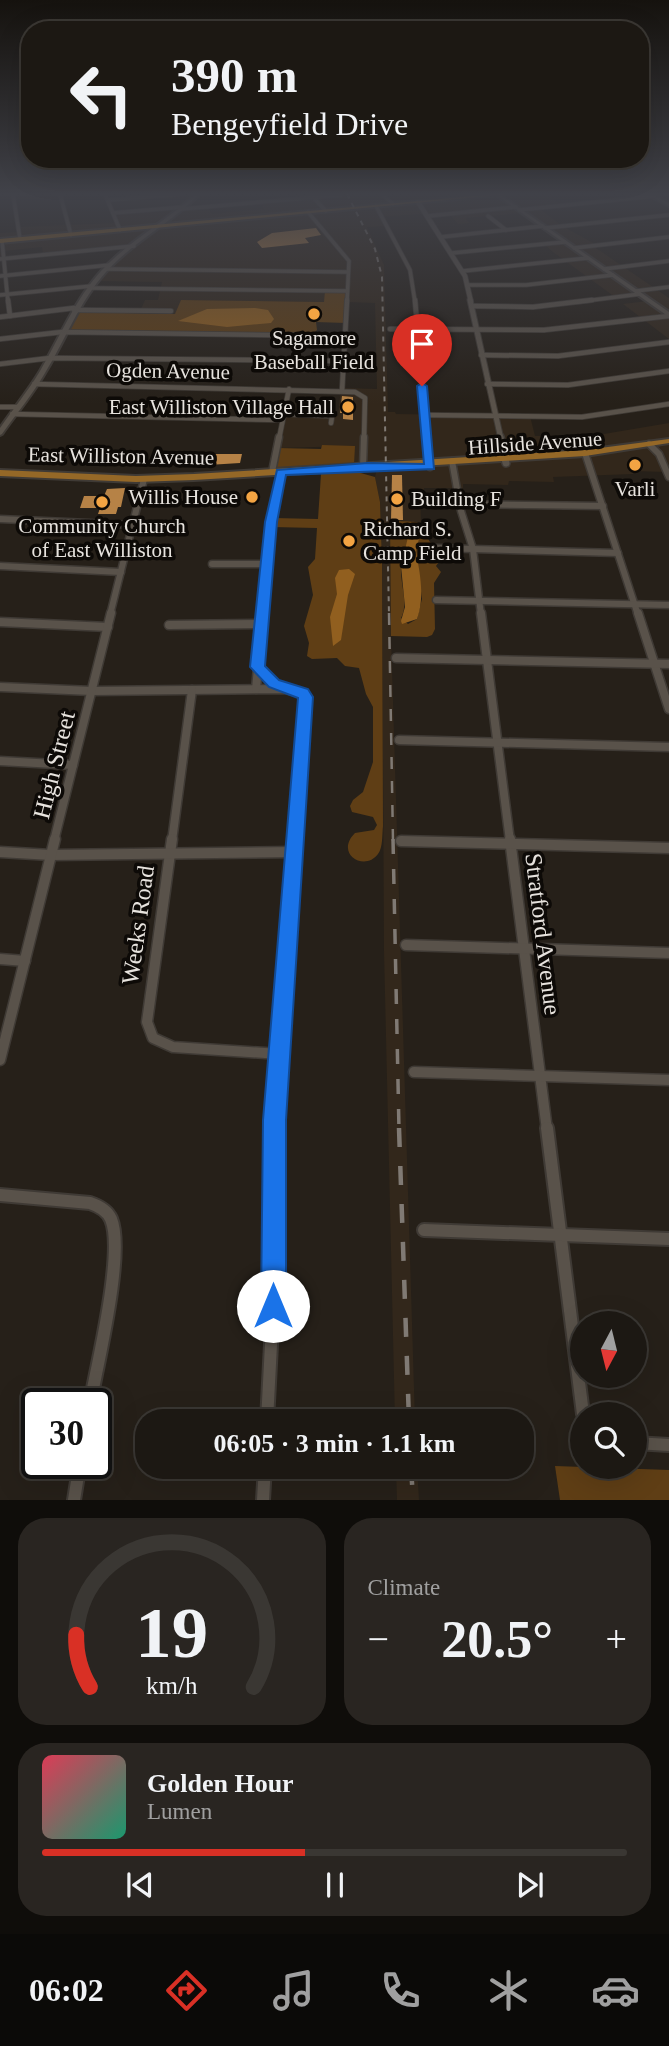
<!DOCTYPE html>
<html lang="en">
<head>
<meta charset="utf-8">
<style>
  :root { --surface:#1c1813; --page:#292521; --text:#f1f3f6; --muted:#a0a0a0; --line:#3a3733; --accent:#d93025 }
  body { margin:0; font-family:Georgia,serif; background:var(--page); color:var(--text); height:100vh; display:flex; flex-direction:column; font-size:26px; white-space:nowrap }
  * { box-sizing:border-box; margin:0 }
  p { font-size:23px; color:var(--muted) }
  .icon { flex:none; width:38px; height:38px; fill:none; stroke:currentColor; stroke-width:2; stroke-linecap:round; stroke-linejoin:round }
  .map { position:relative; height:1500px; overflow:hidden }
  .sheet { display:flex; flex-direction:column; gap:18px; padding:18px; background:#0f0d0a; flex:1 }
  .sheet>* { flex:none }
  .banner { position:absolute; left:21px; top:21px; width:628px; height:147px; border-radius:28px; box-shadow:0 7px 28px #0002,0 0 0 2px var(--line); background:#1c1813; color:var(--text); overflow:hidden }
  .needle { width:46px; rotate:187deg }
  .fabs { position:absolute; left:570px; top:1311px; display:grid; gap:14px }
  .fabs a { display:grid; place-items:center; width:77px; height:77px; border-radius:50%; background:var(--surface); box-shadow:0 7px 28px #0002,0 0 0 2px var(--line); font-size:35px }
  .speed { position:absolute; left:21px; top:1388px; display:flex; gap:14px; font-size:35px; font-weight:700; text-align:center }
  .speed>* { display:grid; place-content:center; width:91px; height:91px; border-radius:50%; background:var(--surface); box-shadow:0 7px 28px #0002,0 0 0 2px var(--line); line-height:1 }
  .speed .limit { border:4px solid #111; border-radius:10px; background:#fff; color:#111 }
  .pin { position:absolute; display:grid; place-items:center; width:60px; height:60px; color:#fff; margin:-72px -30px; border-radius:50% 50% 50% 0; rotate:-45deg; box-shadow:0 0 7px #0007 }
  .pin .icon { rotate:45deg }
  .me { position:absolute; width:77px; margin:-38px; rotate:0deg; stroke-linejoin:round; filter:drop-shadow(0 0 5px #0008) }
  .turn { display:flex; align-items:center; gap:24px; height:147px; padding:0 35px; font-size:32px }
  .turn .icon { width:91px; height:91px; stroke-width:2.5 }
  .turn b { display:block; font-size:49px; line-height:60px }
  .big { font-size:52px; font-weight:700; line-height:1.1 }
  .sheet .tile { flex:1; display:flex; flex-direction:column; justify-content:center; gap:10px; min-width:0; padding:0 24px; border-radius:28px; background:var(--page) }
  .sheet .dial { align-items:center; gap:0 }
  .dial svg { height:182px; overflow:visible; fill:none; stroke:var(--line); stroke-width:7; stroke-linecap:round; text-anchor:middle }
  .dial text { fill:var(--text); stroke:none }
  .song { display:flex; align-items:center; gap:21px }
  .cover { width:84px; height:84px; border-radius:10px; background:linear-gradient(135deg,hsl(350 70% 55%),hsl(160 70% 35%)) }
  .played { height:7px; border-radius:4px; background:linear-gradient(90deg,var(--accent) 45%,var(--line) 45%) }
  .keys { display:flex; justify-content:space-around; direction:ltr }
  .heat { display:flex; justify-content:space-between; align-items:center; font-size:38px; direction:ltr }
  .sheet .tiles { flex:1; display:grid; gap:18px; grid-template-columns:1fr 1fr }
  .tile:last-child { grid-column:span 2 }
  .trip { position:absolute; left:135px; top:1409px; width:399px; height:70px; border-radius:28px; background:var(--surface); box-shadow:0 7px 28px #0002,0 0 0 2px var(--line); font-weight:700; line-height:70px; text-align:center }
  .dock { display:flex; height:112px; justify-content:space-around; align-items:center; background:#0b0a08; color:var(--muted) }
  .dock .icon { width:49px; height:49px }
  .dock .current { color:var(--accent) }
  .dock b { font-size:32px; color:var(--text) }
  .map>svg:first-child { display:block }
</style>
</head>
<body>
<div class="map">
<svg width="669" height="1500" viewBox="0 0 669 1500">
  <rect width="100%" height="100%" fill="#262019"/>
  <!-- built -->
  <g fill="#32271b">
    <path d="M 310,194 L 382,194 L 386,197 L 405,196 L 404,194 L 585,194 L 550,197 L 562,205 L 539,208 L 562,226 L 597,245 L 593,246 L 669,298 L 669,339 L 623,304 L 648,301 L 640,295 L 615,297 L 553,252 L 544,244 L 563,242 L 524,213 L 465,218 L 470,223 L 458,224 L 451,216 L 429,218 L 426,214 L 405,215 L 382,217 L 386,226 L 367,227 L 384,265 L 388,412 L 395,412 L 396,414 L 530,416 L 535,436 L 592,436 L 669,423 L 669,477 L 666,472 L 633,471 L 633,474 L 553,477 L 554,482 L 509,481 L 508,485 L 463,484 L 463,488 L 424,488 L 424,493 L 420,494 L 421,522 L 390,524 L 391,636 L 415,1421 L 395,1421 L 384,951 L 382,561 L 380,502 L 375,477 L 378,463 L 354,464 L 354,446 L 278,448 L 284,415 L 338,416 L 341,388 L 377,389 L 375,303 L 347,302 L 325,292 L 325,302 L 182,300 L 176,314 L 72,312 L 141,309 L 145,300 L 158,300 L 162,282 L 96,281 L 132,247 L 43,254 L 42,247 L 4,251 L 4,258 L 0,258 L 0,233 L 18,232 L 18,227 L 116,223 L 113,213 L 182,208 L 207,207 L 212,214 L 264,209 L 260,202 L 313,196 Z"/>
    <path d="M 396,1467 L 417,1467 L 419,1500 L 397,1500 Z"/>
  </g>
  <!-- green -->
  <g fill="#5f3e15" fill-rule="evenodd">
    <path d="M 325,291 L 347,291 L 346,323 L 316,322 L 317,330 L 311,336 L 63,332 L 72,312 L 175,314 L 181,300 L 324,302 Z"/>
    <path d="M 322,445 L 355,446 L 354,464 L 274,470 L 278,448 L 321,449 Z"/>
    <path d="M 357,472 L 375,477 L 380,502 L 382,561 L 383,826 C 382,835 383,847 378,854 C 365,872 334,854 355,833 L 374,830 L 377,825 L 373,817 L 352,812 L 350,806 L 353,800 L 363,792 L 373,762 L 373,707 L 366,694 L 359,668 L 345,666 L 337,658 L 312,659 L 307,656 L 309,643 L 304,626 L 313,595 L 308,567 L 315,559 L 317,528 L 272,527 L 273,518 L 318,519 L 321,474 Z"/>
    <path d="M 399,521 C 415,522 422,520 431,534 L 427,537 L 433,547 L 431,555 L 440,560 L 436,566 L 441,572 L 434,583 L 435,629 L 432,635 L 427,637 L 391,636 L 390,523 ZM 407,546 L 415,548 L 422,599 L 417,619 L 408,624 L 401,618 C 409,604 400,584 401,568 C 402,561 406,553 407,546 Z"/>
    <path d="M 555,1466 L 669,1470 L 669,1500 L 560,1500 Z"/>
  </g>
  <!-- water -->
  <g fill="#915f1f">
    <path d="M 255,308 L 268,310 L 274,319 L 271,323 L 227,327 L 178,321 L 207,309 Z"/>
    <path d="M 413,531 L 419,537 C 419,543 415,547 416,552 C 420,573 425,598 417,619 L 402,624 L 401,621 L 405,607 L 401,566 L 409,533 Z"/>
    <path d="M 349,569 L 355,574 L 348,595 L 341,640 L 333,646 L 330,617 L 337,594 L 335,578 L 339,570 Z"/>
  </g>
  <!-- building -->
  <g fill="#b68246">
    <path d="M 316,228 L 321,235 L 305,238 L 309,243 L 262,248 L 257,242 L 272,233 Z"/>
    <path d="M 342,396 L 353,397 L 353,420 L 343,419 L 343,413 L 340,413 Z"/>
    <path d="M 211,454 L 242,454 L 240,463 L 208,465 Z"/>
    <path d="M 392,475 L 402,475 L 403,520 L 391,520 Z"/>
    <path d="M 125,488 L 121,507 L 118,507 L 116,514 L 98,514 L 100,508 L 80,508 L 84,496 L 104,496 L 107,489 Z"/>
  </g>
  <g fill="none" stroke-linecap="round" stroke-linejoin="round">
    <!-- minor-far5 casing -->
    <g stroke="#3f3a35" stroke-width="5">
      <g id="minor-far5">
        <path d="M 13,194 L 20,239"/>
        <path d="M 60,194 L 71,235"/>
        <path d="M 105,194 L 120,230"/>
        <path d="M 197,194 L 205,194"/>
        <path d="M 382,194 L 393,204"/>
        <path d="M 312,196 L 326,211"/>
        <path d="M 108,200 L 182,194"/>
        <path d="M 376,206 L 410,270 L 415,302"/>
        <path d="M 181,209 L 341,195"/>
        <path d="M 519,210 L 654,196"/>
        <path d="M 308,212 L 349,261 L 347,302"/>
        <path d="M 113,213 L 184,207"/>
        <path d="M 428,216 L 516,207"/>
        <path d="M 488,216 L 506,230"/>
        <path d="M 545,228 L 669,215"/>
        <path d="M 441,237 L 543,226"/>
        <path d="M 2,241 L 8,302"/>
        <path d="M 574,248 L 669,237"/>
        <path d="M 452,253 L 565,242"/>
        <path d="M 0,259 L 134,246"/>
        <path d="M 106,269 L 348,272"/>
        <path d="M 604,269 L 669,261"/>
        <path d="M 463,271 L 588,258"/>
        <path d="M 0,276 L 110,265"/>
        <path d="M 467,285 L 526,285 L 613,275"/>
        <path d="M 90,288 L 347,291"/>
        <path d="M 636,291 L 669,287"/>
        <path d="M 0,295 L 92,286"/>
        <path d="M 577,302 L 640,294"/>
      </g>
    </g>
    <!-- minor-far4 casing -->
    <g stroke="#3f3a35" stroke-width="6">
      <g id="minor-far4">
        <path d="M 8,300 L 10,316"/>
        <path d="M 415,300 L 427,439"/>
        <path d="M 472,306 L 533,307 L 592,300"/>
        <path d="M 74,310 L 171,311"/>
        <path d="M 0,317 L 74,308"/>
        <path d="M 390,329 L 544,330 L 669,316"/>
        <path d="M 0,339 L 62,332 L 345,336"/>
        <path d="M 481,355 L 558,356 L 669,342"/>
        <path d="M 0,364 L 50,358 L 344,361"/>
        <path d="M 34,384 L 355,392 L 365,398 L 364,439"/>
        <path d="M 487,384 L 568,385 L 669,371"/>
        <path d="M 342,391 L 347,300"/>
        <path d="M 0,407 L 18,407"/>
        <path d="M 12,414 L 282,420"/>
        <path d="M 283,414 L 332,416 L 331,423"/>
        <path d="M 424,415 L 582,417 L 669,404"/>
        <path d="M 279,439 L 289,389"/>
      </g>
    </g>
    <!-- minor-far3 casing -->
    <g stroke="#3f3a35" stroke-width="9">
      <g id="minor-far3">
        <path d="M 427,437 L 430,467"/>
        <path d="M 649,444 L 659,454 L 669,477"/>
        <path d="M 585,453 L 638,615"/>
        <path d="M 452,461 L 461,511 L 473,549 L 481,615"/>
        <path d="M 363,467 L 364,437"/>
        <path d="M 272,472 L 279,437"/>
        <path d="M 460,504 L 603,506"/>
        <path d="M 0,519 L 133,525"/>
        <path d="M 436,548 L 618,553"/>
        <path d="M 212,564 L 267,564"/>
        <path d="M 0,566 L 121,572"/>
        <path d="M 436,600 L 669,605"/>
        <path d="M 110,615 L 144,479"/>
        <path d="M 263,615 L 270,532 L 281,472"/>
      </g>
    </g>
    <!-- minor-far2 casing -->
    <g stroke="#3f3a35" stroke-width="11">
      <g id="minor-far2">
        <path d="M 481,613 L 510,841"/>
        <path d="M 638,613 L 669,709"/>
        <path d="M 0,622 L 108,627"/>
        <path d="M 169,625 L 262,624"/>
        <path d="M 396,658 L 669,664"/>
        <path d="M 257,667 L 269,680 L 282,687"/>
        <path d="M 0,687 L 92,691 L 284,689 L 302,693 L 306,697 L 295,841"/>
        <path d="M 256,689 L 263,613"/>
        <path d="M 399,740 L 669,747"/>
        <path d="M 0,761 L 73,765"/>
        <path d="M 54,841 L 111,613"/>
        <path d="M 172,841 L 192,690"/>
      </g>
    </g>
    <!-- minor-far1 casing -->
    <g stroke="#3f3a35" stroke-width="13">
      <g id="minor-far1">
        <path d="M 172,839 L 147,1022 L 153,1038 L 173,1047 L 280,1054"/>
        <path d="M 510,839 L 547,1130"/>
        <path d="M 401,841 L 669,848"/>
        <path d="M 0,852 L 51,855 L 295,852"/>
        <path d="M 406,945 L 669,953"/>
        <path d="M 0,959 L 25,961"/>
        <path d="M 0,1060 L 55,839"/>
        <path d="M 414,1072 L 669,1080"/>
        <path d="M 274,1130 L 295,839"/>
      </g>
    </g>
    <!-- minor casing -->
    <g stroke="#3f3a35" stroke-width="16">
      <g id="minor">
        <path d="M 547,1128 L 583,1414"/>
        <path d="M 0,1195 L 90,1203 C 99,1206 107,1210 111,1219 C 125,1252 97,1365 90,1404"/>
        <path d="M 424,1230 L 669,1239"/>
        <path d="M 267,1421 L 273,1306 L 274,1128"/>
        <path d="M 635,1443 L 669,1445"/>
        <path d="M 74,1500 L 80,1463"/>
        <path d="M 263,1500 L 265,1466"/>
      </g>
    </g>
    <!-- tertiary-far2 casing -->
    <g stroke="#3f3a35" stroke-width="6">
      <path id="tertiary-far2" d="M 418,202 L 465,276 L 471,302"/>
    </g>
    <!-- tertiary-far1 casing -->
    <g stroke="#3f3a35" stroke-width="7">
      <path id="tertiary-far1" d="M 470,300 L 501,439"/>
    </g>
    <!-- tertiary casing -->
    <g stroke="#3f3a35" stroke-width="10">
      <path id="tertiary" d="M 500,437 L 506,463"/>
    </g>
    <!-- secondary casing -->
    <g stroke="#3f3a35" stroke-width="4">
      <g id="secondary">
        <path d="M 196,194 L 200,194 C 171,223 133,242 106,272 C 79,302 66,339 45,373 C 33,394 16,414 2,434 L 0,435 L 0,428 C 13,409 28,391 40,371 C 60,337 74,301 101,271 C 129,241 166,221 196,194 Z"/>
        <path d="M 495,194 L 499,194 L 669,312 L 669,317 Z"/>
        <path d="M 647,194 L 651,194 L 669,203 L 669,206 Z"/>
      </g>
    </g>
    <!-- primary casing -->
    <g stroke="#3f3a35" stroke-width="4">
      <g id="primary">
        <path d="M 496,194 L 509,194 L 0,243 L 0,239 Z"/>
        <path d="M 669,439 L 669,443 L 585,456 L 194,480 L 136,482 L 0,476 L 0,470 L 136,476 L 194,474 L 585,450 Z"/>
      </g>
    </g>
    <!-- minor-far5 -->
    <use href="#minor-far5" stroke="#59524a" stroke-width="3.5"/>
    <!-- minor-far4 -->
    <use href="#minor-far4" stroke="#59524a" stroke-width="4.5"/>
    <!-- minor-far3 -->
    <use href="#minor-far3" stroke="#59524a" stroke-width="6"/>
    <!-- minor-far2 -->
    <use href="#minor-far2" stroke="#59524a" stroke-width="8"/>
    <!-- minor-far1 -->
    <use href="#minor-far1" stroke="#59524a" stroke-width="10"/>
    <!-- minor -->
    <use href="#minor" stroke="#59524a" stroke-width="12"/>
    <!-- tertiary-far2 -->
    <use href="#tertiary-far2" stroke="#59524a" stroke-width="4.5"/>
    <!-- tertiary-far1 -->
    <use href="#tertiary-far1" stroke="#59524a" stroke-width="5"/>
    <!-- tertiary -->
    <use href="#tertiary" stroke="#59524a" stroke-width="7"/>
    <!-- secondary -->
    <use href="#secondary" fill="#59524a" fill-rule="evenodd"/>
    <!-- primary -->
    <use href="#primary" fill="#956827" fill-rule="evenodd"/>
    <!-- rail-far3 -->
    <path stroke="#807a74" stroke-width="2" stroke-dasharray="5 5" stroke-linecap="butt" d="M 347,194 L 375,249 L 382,277 L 389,615"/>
    <!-- rail-far2 -->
    <path stroke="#807a74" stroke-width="2.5" stroke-dasharray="12 12" stroke-linecap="butt" d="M 389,613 L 393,841"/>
    <!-- rail-far1 -->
    <path stroke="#807a74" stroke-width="3.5" stroke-dasharray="15 15" stroke-linecap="butt" d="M 393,839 L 399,1130"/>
    <!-- rail -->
    <g stroke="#807a74" stroke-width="4.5" stroke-dasharray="19 19" stroke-linecap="butt">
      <path d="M 399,1128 L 409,1421"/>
      <path d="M 411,1466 L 413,1500"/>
    </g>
  </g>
  <!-- sky -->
  <linearGradient id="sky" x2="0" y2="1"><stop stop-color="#15120e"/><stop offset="0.48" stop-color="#414249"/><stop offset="1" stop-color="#414249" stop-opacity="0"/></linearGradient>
  <rect width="669" height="404" fill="url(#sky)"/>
  <!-- route -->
  <path fill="#1a73e8" stroke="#114b97" stroke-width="2" d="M 422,383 L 427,386 L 434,469 L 286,475 L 277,522 L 265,666 L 279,680 L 308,689 L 313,697 L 286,1120 L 286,1306 L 282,1315 L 273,1319 L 264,1315 L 261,1306 L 263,1120 L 298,698 L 269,687 L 250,667 L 265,522 L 277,470 L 368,463 L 424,464 L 417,386 Z"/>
  <!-- markers -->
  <g fill="#f3a443" stroke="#0d0a07" stroke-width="2.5">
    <circle cx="314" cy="314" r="7"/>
    <circle cx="348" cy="407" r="7"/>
    <circle cx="635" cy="465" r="7"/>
    <circle cx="252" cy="497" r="7"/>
    <circle cx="397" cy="499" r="7"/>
    <circle cx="102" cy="502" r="7"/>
    <circle cx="349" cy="541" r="7"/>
  </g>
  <g text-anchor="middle" stroke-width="7" stroke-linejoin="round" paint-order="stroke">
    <!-- far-poi labels -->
    <g font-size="21" fill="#e7e3de" stroke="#0d0a07">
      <text x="314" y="345">Sagamore<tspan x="314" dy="24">Baseball Field</tspan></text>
      <text x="334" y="414" text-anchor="end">East Williston Village Hall</text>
      <text x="635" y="496">Varli</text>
      <text x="238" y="504" text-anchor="end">Willis House</text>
      <text x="411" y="506" text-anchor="start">Building F</text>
      <text x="102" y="533">Community Church<tspan x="102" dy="24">of East Williston</tspan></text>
      <text x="363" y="536" text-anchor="start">Richard S.<tspan x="363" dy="24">Camp Field</tspan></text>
    </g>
    <!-- far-street labels -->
    <g font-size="21" fill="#e7e3de" stroke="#0d0a07">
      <text transform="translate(168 371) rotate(1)" y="7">Ogden Avenue</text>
      <text transform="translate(535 443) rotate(-4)" y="7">Hillside Avenue</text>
      <text transform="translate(121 456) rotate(1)" y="7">East Williston Avenue</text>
    </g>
    <!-- street labels -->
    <g font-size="24" fill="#e7e3de" stroke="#0d0a07">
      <text transform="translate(54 765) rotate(-76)" y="8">High Street</text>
      <text transform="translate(138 925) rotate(-82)" y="8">Weeks Road</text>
      <text transform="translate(543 934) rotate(83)" y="8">Stratford Avenue</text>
    </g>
  </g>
</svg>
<div class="fabs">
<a><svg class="needle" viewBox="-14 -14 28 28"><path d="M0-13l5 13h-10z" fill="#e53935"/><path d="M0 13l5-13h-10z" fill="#a0a0a0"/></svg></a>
<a><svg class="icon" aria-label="search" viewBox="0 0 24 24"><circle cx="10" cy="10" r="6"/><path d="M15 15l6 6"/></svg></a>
</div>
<div class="speed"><div class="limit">30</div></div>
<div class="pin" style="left:422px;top:386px;background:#d93025"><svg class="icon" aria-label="arrive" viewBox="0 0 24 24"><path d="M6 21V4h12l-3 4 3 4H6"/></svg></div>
<svg class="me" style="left:273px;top:1306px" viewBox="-20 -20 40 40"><circle r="19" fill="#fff"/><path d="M0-13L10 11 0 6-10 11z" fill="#1a73e8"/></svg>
<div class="trip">06:05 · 3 min · 1.1 km</div>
<div class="banner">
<div class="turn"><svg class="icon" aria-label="left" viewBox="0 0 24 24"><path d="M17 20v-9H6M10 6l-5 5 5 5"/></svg><div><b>390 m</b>Bengeyfield Drive</div></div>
</div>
</div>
<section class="sheet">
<div class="tiles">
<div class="tile dial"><svg viewBox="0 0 100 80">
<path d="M14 69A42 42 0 1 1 86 69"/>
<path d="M14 69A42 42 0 0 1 8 46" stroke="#d93025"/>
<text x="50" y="56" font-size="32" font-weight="700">19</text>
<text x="50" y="72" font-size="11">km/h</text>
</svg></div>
<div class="tile"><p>Climate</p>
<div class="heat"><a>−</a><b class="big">20.5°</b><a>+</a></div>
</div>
<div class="tile">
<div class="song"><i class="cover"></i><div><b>Golden Hour</b><p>Lumen</p></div></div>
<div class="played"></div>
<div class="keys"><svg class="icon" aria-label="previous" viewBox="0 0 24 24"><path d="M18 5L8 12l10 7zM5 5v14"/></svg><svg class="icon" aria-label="pause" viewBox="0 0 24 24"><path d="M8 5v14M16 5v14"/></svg><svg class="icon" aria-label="next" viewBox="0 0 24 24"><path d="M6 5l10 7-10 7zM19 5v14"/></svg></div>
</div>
</div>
</section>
<nav class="dock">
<b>06:02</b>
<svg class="icon current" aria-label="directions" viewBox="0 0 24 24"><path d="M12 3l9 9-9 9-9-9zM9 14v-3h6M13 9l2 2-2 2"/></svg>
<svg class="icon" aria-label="music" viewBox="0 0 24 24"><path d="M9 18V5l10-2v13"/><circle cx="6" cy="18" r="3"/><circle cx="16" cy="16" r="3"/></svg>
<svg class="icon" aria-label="phone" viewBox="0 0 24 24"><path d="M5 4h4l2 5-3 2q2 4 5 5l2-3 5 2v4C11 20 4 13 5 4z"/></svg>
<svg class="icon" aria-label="climate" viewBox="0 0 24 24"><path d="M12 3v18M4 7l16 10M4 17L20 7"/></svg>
<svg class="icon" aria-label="car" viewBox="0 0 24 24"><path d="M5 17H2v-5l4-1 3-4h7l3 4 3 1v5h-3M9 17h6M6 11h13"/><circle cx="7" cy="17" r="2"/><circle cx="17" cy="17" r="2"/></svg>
</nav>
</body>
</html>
